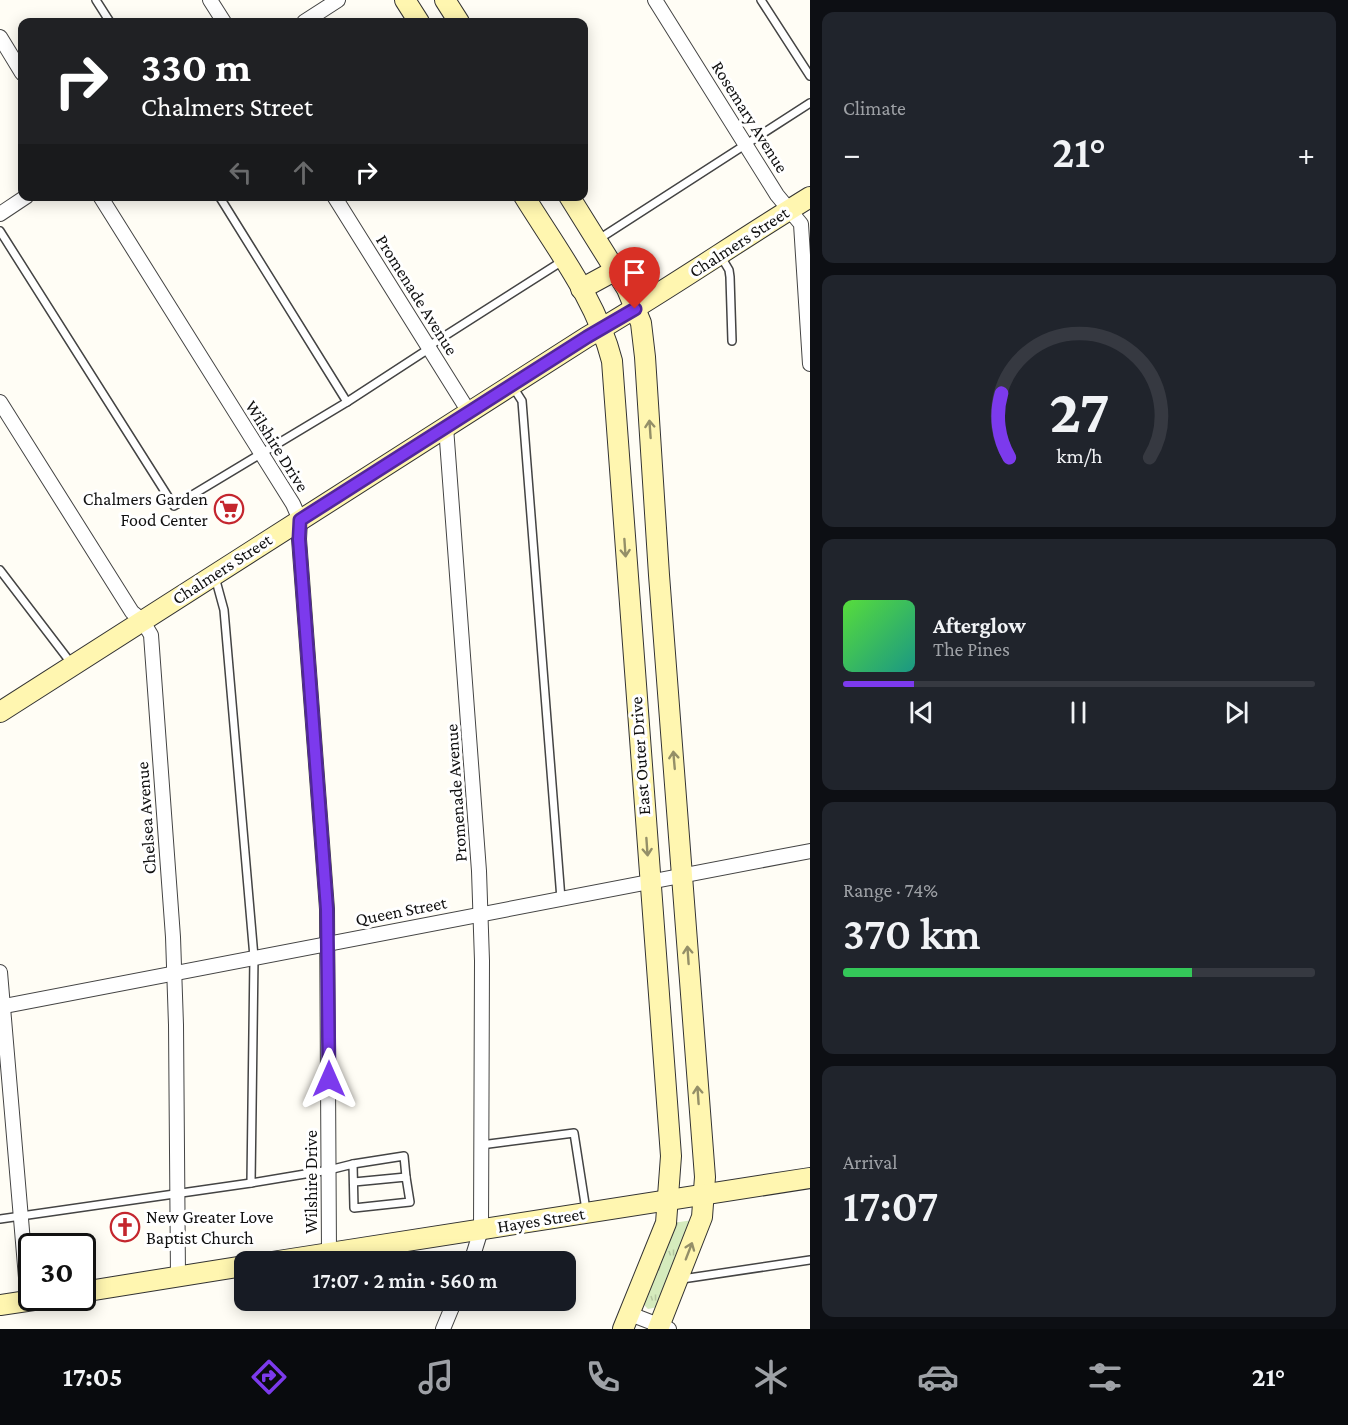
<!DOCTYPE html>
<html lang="en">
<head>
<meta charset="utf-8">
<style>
  :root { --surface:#171b24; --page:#20242c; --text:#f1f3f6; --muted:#9ea1a6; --line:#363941; --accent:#7c3aed }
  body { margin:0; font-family:"Crimson Pro",serif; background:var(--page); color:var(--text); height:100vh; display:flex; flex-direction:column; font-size:22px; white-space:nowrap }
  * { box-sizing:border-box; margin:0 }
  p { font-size:20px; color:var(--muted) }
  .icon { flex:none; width:33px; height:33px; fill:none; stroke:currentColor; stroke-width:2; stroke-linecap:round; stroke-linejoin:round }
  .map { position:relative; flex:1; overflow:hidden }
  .drawer { display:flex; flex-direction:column; gap:12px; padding:12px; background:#0d0f14; width:538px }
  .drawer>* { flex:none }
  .top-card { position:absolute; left:18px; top:18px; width:570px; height:183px; border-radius:12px; box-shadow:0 3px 15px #0003; background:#202124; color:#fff; overflow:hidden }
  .speed { position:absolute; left:18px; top:1233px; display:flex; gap:12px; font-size:30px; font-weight:700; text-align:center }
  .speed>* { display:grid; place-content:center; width:78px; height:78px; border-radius:50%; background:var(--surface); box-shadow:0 3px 15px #0003; line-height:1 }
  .speed .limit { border:3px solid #111; border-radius:9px; background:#fff; color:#111 }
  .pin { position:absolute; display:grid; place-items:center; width:51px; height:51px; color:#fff; margin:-62px -26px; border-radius:50% 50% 50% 0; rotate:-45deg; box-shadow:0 0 6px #0007 }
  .pin .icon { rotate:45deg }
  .me { position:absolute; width:66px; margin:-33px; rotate:0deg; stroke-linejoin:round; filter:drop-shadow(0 0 4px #0008) }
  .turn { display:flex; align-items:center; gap:21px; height:126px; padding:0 24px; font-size:27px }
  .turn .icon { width:78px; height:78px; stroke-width:2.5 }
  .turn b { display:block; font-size:42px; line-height:51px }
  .lanes { display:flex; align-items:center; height:57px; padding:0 24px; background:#0003; justify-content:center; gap:30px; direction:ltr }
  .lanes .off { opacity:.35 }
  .big { font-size:45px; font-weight:600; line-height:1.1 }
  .drawer .card { flex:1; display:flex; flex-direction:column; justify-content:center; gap:9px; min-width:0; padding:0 21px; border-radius:12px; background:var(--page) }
  .drawer .dial { align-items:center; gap:0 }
  .dial svg { height:156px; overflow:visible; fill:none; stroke:var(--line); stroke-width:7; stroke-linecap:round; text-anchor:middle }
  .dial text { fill:var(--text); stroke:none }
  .song { display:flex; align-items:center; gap:18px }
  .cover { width:72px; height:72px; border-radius:9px; background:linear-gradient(135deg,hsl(110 70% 55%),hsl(170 70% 35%)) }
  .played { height:6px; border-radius:3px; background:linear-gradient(90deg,var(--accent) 15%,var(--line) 15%) }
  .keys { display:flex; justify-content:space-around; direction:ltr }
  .heat { display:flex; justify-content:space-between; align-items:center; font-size:33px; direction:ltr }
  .charge { height:9px; border-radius:4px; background:linear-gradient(90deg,#34c759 74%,var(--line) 0) }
  .trip { position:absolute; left:234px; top:1251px; width:342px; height:60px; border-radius:12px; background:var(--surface); box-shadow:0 3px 15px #0003; font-weight:600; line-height:60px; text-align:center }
  .tabs { display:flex; height:96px; justify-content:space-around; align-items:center; background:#090b0e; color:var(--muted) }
  .tabs .icon { width:42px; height:42px }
  .tabs .selected { color:var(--accent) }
  .tabs b { font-size:27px; color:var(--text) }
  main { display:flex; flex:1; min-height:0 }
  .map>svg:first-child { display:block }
</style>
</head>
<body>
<main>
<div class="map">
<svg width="810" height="1329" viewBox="0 0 810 1329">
  <defs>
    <pattern id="grass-tufts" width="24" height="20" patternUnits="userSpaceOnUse" patternTransform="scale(1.5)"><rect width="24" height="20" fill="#d5ebbd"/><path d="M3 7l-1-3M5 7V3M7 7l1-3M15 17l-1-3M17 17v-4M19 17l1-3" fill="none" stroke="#b6c8a1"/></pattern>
  </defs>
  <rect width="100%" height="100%" fill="#fffdf5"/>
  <!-- grass -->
  <path fill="url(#grass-tufts)" d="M 693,1220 L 658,1307 L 648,1309 L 643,1304 L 673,1223 Z"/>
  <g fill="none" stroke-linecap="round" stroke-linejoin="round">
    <!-- lane casing -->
    <g stroke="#444" stroke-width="10">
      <g id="lane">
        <path d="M 96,0 L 110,22"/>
        <path d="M 761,0 L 810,76"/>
        <path d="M 219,196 L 347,402"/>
        <path d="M 0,231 L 174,506 L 347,402 L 430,348"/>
        <path d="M 599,239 L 810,103"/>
        <path d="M 720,255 L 729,270 L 730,277 L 732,341"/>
        <path d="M 429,346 L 564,260"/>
        <path d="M 513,387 L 522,401 L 561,899"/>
        <path d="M 0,570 L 71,663"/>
        <path d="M 215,577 L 224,610 L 254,957 L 251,1183"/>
        <path d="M 481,1145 L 574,1133 L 586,1210"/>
        <path d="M 353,1164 L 404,1156 L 406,1177"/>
        <path d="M 0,1219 L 251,1183 L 329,1170 L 353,1164 L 354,1208 L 410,1202 L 406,1177 L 354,1182"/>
        <path d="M 682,1279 L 810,1260"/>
      </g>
    </g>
    <!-- street casing -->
    <g stroke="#444" stroke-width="16">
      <g id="street">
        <path d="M 210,0 L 224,22"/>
        <path d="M 655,0 L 777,195 L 801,224 L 810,364"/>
        <path d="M 304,22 L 338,0"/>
        <path d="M 0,37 L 22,73"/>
        <path d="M 100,196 L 293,504 L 300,520 L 299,539 L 327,909 L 329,1252"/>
        <path d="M 334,196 L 469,412"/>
        <path d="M 0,214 L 27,196"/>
        <path d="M 0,402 L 132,612 L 142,620 L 151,635 L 173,937 L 176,1025 L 178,1276"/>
        <path d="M 446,427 L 479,871 L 482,961 L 481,1230 L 471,1262"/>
        <path d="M 0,972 L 28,1301"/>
        <path d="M 0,1007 L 810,851"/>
        <path d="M 630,1314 L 669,1329"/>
        <path d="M 443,1329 L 455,1300"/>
      </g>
    </g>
    <!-- secondary casing -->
    <g stroke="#333" stroke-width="22">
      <g id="secondary">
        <path d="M 405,0 L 419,22"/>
        <path d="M 445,0 L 459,22"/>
        <path d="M 524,196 C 556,248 597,301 612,361 L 671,1156 L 666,1223 L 623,1329"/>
        <path d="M 569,196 L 627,289 L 641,323 L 645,357 L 659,575 L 705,1177 L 702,1217 L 658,1329"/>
        <path d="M 581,289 L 616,270"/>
        <path d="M 0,712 L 587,337 C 663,293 735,243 810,197"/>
        <path d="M 272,1262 L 810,1178"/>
        <path d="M 82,1292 L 244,1266"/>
        <path d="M 0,1305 L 47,1298"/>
      </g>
    </g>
    <!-- lane -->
    <use href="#lane" stroke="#fff" stroke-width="7"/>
    <!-- street -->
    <use href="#street" stroke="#fff" stroke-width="14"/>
    <!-- secondary -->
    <use href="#secondary" stroke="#fff6b0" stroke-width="20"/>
  </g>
  <!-- one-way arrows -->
  <defs><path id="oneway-shaft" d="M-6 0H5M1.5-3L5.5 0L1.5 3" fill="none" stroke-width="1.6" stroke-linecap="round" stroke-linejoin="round" transform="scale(1.5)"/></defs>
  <g stroke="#948f68">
    <use href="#oneway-shaft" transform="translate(650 429) rotate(-94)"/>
    <use href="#oneway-shaft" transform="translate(625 548) rotate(86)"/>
    <use href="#oneway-shaft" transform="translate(674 760) rotate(-95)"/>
    <use href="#oneway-shaft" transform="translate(647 847) rotate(86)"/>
    <use href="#oneway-shaft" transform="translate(688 955) rotate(-94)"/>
    <use href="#oneway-shaft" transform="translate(698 1095) rotate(-94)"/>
    <use href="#oneway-shaft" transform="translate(689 1251) rotate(-69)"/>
  </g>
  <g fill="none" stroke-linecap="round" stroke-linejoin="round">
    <!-- route casing -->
    <g stroke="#51269a" stroke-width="15">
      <path id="route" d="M 329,1079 L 327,909 L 299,539 L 300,520 L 587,337 L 635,309"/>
    </g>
    <!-- route -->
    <use href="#route" stroke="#7c3aed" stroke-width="10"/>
  </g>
  <!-- icons -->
  <defs>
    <g id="supermarket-ring" transform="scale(1.5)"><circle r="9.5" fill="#fff" stroke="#c4262e" stroke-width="1.5"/><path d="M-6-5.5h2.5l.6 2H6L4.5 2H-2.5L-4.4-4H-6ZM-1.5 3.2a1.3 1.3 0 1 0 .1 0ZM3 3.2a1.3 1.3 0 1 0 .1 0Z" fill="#c4262e"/></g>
    <g id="church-ring" transform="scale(1.5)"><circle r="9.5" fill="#fff" stroke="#c4262e" stroke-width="1.5"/><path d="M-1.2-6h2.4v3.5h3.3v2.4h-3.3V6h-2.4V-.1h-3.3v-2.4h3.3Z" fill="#c4262e"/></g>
  </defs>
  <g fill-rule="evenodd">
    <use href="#supermarket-ring" x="229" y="509"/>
    <use href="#church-ring" x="125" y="1227"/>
  </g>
  <g text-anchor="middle" stroke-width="6" stroke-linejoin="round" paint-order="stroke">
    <!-- street labels -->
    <g font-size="18" fill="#111" stroke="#fff">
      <text transform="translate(750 117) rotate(58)" y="6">Rosemary Avenue</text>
      <text transform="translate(739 242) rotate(-33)" y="6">Chalmers Street</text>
      <text transform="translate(417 295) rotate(58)" y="6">Promenade Avenue</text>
      <text transform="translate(277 446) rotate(58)" y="6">Wilshire Drive</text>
      <text transform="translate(222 569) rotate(-33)" y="6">Chalmers Street</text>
      <text transform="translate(640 756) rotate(-94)" y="6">East Outer Drive</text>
      <text transform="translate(456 793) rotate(-94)" y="6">Promenade Avenue</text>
      <text transform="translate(146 818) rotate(-94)" y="6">Chelsea Avenue</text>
      <text transform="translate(401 911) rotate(-11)" y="6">Queen Street</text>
      <text transform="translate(311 1182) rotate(-90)" y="6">Wilshire Drive</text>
      <text transform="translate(541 1220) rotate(-9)" y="6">Hayes Street</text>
    </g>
    <!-- poi labels -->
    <g font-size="18" fill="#111" stroke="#fff" text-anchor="end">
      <text x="208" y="505">Chalmers Garden<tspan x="208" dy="21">Food Center</tspan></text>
      <text x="146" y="1223" text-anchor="start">New Greater Love<tspan x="146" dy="21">Baptist Church</tspan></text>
    </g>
  </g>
</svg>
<div class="speed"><div class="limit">30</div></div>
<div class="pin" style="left:635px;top:309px;background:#d93025"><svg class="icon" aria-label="arrive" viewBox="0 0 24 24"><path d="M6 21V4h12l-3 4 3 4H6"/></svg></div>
<svg class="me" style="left:329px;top:1079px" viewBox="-20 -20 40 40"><path d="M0-17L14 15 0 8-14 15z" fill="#7c3aed" stroke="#fff" stroke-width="4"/></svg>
<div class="trip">17:07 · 2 min · 560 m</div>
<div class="top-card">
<div class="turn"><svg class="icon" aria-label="right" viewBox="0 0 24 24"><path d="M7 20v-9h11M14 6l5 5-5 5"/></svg><div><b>330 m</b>Chalmers Street</div></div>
<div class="lanes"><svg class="icon off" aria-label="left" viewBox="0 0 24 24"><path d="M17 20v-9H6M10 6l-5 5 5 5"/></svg><svg class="icon off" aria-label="ahead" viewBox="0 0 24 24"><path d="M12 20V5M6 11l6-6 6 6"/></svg><svg class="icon" aria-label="right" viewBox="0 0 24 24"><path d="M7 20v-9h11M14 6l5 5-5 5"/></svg></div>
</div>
</div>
<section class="drawer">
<div class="card"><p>Climate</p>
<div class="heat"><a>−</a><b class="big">21°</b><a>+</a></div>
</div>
<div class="card dial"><svg viewBox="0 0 100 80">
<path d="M14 69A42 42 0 1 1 86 69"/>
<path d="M14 69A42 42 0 0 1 10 36" stroke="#7c3aed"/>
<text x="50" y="56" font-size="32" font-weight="700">27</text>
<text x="50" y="72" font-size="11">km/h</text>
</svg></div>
<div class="card">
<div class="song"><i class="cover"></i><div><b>Afterglow</b><p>The Pines</p></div></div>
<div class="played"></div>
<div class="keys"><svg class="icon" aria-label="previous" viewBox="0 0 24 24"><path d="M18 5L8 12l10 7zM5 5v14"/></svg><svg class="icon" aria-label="pause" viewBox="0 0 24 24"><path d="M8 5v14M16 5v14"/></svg><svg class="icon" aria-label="next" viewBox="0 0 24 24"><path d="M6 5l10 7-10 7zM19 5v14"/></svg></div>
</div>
<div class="card"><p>Range · 74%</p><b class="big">370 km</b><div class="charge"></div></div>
<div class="card"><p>Arrival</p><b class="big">17:07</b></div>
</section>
</main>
<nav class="tabs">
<b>17:05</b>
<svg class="icon selected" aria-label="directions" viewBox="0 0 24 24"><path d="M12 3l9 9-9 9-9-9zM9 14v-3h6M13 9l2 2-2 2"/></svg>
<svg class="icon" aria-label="music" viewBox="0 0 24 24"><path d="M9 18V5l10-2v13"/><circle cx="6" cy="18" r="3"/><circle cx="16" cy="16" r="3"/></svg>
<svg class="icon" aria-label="phone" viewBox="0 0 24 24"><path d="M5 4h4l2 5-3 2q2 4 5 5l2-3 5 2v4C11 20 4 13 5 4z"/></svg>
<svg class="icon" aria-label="climate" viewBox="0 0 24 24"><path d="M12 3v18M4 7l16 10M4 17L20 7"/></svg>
<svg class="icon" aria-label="car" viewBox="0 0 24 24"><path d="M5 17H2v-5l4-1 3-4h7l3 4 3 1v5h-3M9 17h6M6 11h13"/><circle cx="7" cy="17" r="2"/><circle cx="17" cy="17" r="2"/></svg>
<svg class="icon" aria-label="filters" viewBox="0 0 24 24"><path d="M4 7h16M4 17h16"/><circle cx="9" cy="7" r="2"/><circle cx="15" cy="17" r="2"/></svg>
<b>21°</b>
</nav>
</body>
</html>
